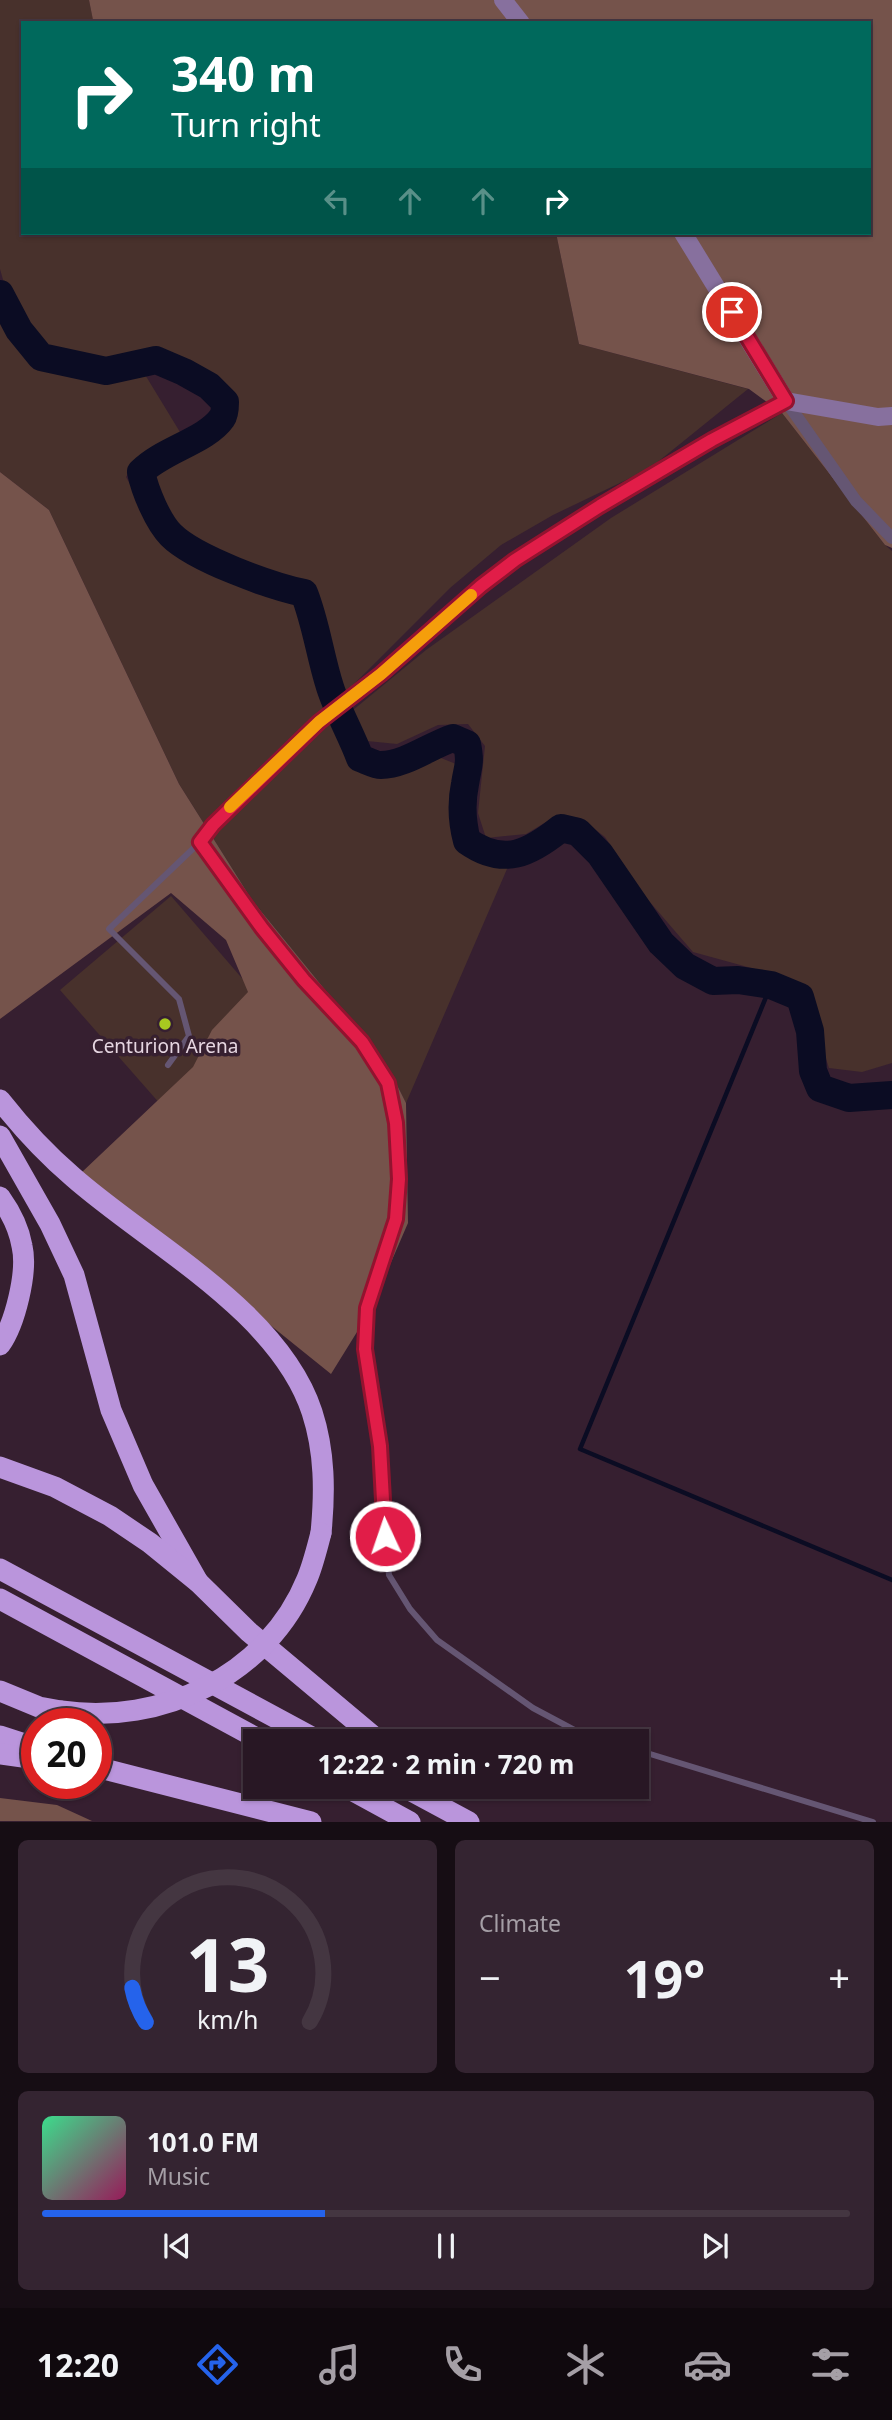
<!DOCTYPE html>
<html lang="en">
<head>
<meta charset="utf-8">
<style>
  :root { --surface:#281724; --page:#342431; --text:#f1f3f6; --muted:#a59fa6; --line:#443641; --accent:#2563eb }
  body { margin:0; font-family:"Noto Sans",sans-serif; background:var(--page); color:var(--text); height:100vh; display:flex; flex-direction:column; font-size:26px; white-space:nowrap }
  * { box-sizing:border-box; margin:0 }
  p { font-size:23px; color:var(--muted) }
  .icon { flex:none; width:38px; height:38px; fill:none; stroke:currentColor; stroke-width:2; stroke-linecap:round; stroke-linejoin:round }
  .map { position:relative; height:1822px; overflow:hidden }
  .sheet { display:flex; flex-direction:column; gap:18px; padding:18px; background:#160d14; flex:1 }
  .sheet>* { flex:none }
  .guide { position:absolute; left:21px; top:21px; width:850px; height:214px; border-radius:0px; box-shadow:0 2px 5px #0004,0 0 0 2px var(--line); background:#00695c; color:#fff; overflow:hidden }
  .speed { position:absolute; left:21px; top:1708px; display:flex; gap:14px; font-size:35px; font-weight:700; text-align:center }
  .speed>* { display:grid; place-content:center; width:91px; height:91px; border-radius:50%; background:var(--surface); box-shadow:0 2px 5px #0004,0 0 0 2px var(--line); line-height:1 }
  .speed .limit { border:10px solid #d22; background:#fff; color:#111 }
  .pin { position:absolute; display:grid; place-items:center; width:60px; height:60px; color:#fff; margin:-30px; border:4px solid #fff; border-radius:50%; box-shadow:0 2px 7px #0007 }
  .me { position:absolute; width:77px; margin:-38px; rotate:357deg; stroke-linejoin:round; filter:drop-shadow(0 0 5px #0008) }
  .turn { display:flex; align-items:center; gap:24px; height:147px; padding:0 35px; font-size:32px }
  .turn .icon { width:91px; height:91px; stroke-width:2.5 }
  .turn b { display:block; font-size:49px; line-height:60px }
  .lanes { display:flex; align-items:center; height:66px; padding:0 35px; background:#0003; justify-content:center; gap:35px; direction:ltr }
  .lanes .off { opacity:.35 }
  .big { font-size:52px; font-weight:700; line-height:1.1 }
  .sheet .tile { flex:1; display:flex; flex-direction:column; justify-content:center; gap:10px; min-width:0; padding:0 24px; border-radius:10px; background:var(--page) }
  .sheet .dial { align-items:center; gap:0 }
  .dial svg { height:182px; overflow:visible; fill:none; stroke:var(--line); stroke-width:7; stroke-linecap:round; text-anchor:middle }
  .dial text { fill:var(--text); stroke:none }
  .song { display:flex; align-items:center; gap:21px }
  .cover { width:84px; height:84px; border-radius:10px; background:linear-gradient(135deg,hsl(150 70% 55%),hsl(330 70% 35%)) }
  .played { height:7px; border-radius:4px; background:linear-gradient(90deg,var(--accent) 35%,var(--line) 35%) }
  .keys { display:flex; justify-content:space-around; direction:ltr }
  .heat { display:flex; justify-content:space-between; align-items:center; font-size:38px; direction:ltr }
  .sheet .tiles { flex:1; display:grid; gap:18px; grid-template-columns:1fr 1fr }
  .tile:last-child { grid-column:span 2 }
  .trip { position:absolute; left:243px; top:1729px; width:406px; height:70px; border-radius:0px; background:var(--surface); box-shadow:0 2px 5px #0004,0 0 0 2px var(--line); font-weight:700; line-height:70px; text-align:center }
  .dock { display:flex; height:112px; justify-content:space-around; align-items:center; background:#10090e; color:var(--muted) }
  .dock .icon { width:49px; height:49px }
  .dock .current { color:var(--accent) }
  .dock b { font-size:32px; color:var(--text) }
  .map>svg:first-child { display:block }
</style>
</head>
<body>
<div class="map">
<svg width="892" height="1822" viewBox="0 0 892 1822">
  <rect width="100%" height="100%" fill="#361f30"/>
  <!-- green -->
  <g fill="#48312c">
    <path d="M 0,0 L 89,0 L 93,19 L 98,23 L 23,23 L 23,233 L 556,233 L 579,344 L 748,389 L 649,469 L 553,515 L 501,545 L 450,588 L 339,699 L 327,666 L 315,601 L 308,583 L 257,576 L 191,543 L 168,526 L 151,488 L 149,471 L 164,461 L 196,446 L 231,423 L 232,402 L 212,381 L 187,365 L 153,352 L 104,364 L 44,352 L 32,343 L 8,297 L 0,269 Z"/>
    <path d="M 0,313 L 10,336 L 36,366 L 106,381 L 144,373 L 183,437 L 170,440 L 139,457 L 126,477 L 161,540 L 191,562 L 256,594 L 294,600 L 319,666 L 326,703 L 341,732 L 351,761 C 386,777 399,774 431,754 L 456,764 C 448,798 449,819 461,852 L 480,860 L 510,862 L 406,1103 L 388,1067 L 252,900 L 179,784 L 49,510 L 0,472 Z"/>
    <path d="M 782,413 L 885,545 L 892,551 L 892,1063 L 862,1072 L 829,1068 L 814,1022 L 791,979 L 693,952 L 643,894 L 605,837 L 580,818 L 556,816 L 526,834 L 486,838 L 478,813 L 485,746 L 468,724 L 438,725 L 397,744 L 367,741 L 347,715 L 426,650 L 611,518 Z"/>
    <path d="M 171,896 L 259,998 L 205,1155 L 60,990 Z"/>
  </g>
  <!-- forest -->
  <g fill="#75534b">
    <path d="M 89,0 L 892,0 L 892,548 L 885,545 L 782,413 L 749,389 L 579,344 L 556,233 L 870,233 L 870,23 L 98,23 L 93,20 Z"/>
    <path d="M 0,472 L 49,510 L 179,784 L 252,900 L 388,1067 L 406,1103 L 408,1223 L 370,1311 L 331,1374 L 81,1173 L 193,1067 L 212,1030 L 248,992 L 226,940 L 171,893 L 0,1019 Z"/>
    <path d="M 0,1798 L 57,1805 L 92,1821 L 0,1821 Z"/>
  </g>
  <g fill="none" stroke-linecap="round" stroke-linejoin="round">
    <!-- stream -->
    <path stroke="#0b0c23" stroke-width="4.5" d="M 771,985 L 580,1449 L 892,1580"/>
    <!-- river -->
    <path stroke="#0b0c23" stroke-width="28" d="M 0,294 L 19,330 L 41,357 L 106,371 L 156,360 L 184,372 L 209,386 L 225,402 C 225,407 225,414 222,418 C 206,441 162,450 141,472 C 145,491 158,522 171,535 C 195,559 271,586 304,593 C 316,623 320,656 330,687 C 338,712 351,734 360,758 C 366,760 375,765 381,765 C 405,765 431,745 453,738 L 467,744 C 471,764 468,765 465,784 C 461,803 462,822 467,841 C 504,867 530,853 561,828 L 578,832 L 600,854 L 661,943 L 685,966 L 713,981 L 738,980 L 771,985 L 800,997 L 810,1031 L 813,1071 L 820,1088 L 849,1098 L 892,1095"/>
    <!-- lane -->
    <g stroke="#655673" stroke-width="6">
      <path d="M 319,722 L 213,825 L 200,842 L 262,928 L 304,980 L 362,1042 L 388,1083 L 396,1123 L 399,1179 L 396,1218 L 367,1308 L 365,1349 L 380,1446 L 385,1536 L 389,1575 L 410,1609 L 437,1640 L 533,1708 L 580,1733 L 607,1741"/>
      <path d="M 168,1065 L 189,1036 L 179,999 L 109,929 L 200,842"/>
      <path d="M 637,1750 L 873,1822"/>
    </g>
    <!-- street -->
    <path stroke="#655673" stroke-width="12" d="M 319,722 L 381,674 L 481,586 L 515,560 L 600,506 L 734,427 L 786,401 L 856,501 L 892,538"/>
    <!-- secondary -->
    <g stroke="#87709e" stroke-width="18">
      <path d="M 503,0 L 521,23"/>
      <path d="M 683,233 L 786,401 L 878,417 L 892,416"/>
    </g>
    <!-- highway -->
    <g stroke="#ba95dc" stroke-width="21">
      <path d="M 0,1100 C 22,1128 46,1154 73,1177 C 149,1244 279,1311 312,1412 C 325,1452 325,1492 321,1533"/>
      <path d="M 0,1136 L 50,1224 L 74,1275 L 111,1410 L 143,1485 L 198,1582"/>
      <path d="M 0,1197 C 10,1211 19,1228 22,1246 C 28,1272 15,1324 0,1345"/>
      <path d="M 0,1467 L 55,1487 L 110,1516 L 150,1543 L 198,1582 L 249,1632 L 379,1741"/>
      <path d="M 0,1569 L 319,1741"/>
      <path d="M 0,1599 L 262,1741"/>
      <path d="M 0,1691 L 39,1707 L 61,1711"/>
      <path d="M 0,1736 L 37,1748"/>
      <path d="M 0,1754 L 37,1759"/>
      <path d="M 96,1767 L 311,1822"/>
      <path d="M 346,1787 L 410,1822"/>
      <path d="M 404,1787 L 469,1822"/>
    </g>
    <!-- highway-bridge -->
    <path stroke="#ba95dc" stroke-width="21" d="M 61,1711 C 161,1726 268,1675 307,1579 C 313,1565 317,1548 321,1533"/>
  </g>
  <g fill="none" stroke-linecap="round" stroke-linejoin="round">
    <!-- route casing -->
    <g stroke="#92132f" stroke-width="18">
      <path id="route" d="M 385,1536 L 380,1446 L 365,1349 L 367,1308 L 396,1219 L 399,1179 L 396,1123 L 388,1083 L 362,1042 L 304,980 L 262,928 L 200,842 L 213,825 L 319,722 L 381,674 L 481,586 L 515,560 L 600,506 L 712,440 L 786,401 L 732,312"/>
    </g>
    <!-- route -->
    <use href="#route" stroke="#e11d48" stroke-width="12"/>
    <!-- slow -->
    <path stroke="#f59e0b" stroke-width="12" d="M 230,807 L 319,722 L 381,674 L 471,595"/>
  </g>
  <!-- markers -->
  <circle fill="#a7c820" stroke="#361f30" stroke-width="2.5" cx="165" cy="1024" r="7"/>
  <g text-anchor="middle" stroke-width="7" stroke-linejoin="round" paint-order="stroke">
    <!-- poi labels -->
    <g font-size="19" fill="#e6d6e1" stroke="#361f30">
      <text x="165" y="1053">Centurion Arena</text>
    </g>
  </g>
</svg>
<div class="speed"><div class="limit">20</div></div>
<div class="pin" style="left:732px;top:312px;background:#d93025"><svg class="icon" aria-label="arrive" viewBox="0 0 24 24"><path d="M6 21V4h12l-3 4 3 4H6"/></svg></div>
<svg class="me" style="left:385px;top:1536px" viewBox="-20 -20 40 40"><circle r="17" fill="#e11d48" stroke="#fff" stroke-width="3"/><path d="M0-11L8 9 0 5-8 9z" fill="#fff"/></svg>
<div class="trip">12:22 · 2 min · 720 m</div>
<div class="guide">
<div class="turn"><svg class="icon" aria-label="right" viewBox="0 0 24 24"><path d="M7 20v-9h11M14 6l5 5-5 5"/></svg><div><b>340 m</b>Turn right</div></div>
<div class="lanes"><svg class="icon off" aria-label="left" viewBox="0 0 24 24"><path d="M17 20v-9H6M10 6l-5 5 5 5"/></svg><svg class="icon off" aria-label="ahead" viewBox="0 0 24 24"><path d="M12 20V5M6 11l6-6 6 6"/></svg><svg class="icon off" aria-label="ahead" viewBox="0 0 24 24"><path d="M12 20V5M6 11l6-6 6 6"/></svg><svg class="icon" aria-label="right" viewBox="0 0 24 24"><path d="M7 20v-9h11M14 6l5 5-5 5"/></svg></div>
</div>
</div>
<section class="sheet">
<div class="tiles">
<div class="tile dial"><svg viewBox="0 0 100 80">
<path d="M14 69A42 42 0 1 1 86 69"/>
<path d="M14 69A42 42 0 0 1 8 54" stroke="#2563eb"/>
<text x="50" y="56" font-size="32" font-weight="700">13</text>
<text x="50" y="72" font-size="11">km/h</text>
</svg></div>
<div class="tile"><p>Climate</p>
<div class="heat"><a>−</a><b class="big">19°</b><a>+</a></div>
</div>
<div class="tile">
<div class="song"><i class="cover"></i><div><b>101.0 FM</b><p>Music</p></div></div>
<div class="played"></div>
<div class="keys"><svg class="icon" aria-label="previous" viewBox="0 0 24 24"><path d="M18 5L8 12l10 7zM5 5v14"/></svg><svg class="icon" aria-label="pause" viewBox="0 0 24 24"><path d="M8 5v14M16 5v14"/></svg><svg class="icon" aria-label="next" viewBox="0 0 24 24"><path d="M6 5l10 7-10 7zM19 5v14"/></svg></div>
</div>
</div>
</section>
<nav class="dock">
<b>12:20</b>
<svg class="icon current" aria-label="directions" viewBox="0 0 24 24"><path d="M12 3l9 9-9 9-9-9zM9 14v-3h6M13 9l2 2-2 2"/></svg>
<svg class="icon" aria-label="music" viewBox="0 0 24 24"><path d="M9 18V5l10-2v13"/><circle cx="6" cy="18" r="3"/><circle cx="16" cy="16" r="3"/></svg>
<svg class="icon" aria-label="phone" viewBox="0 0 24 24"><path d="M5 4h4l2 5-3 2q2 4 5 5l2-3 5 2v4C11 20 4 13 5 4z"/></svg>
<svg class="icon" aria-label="climate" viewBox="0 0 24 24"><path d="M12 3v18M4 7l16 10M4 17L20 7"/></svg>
<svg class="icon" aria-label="car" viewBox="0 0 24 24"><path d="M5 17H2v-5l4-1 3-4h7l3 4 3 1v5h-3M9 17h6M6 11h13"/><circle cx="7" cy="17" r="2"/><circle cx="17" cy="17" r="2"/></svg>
<svg class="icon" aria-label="filters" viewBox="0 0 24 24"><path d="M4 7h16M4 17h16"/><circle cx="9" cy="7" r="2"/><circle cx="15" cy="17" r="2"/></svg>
</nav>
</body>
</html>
